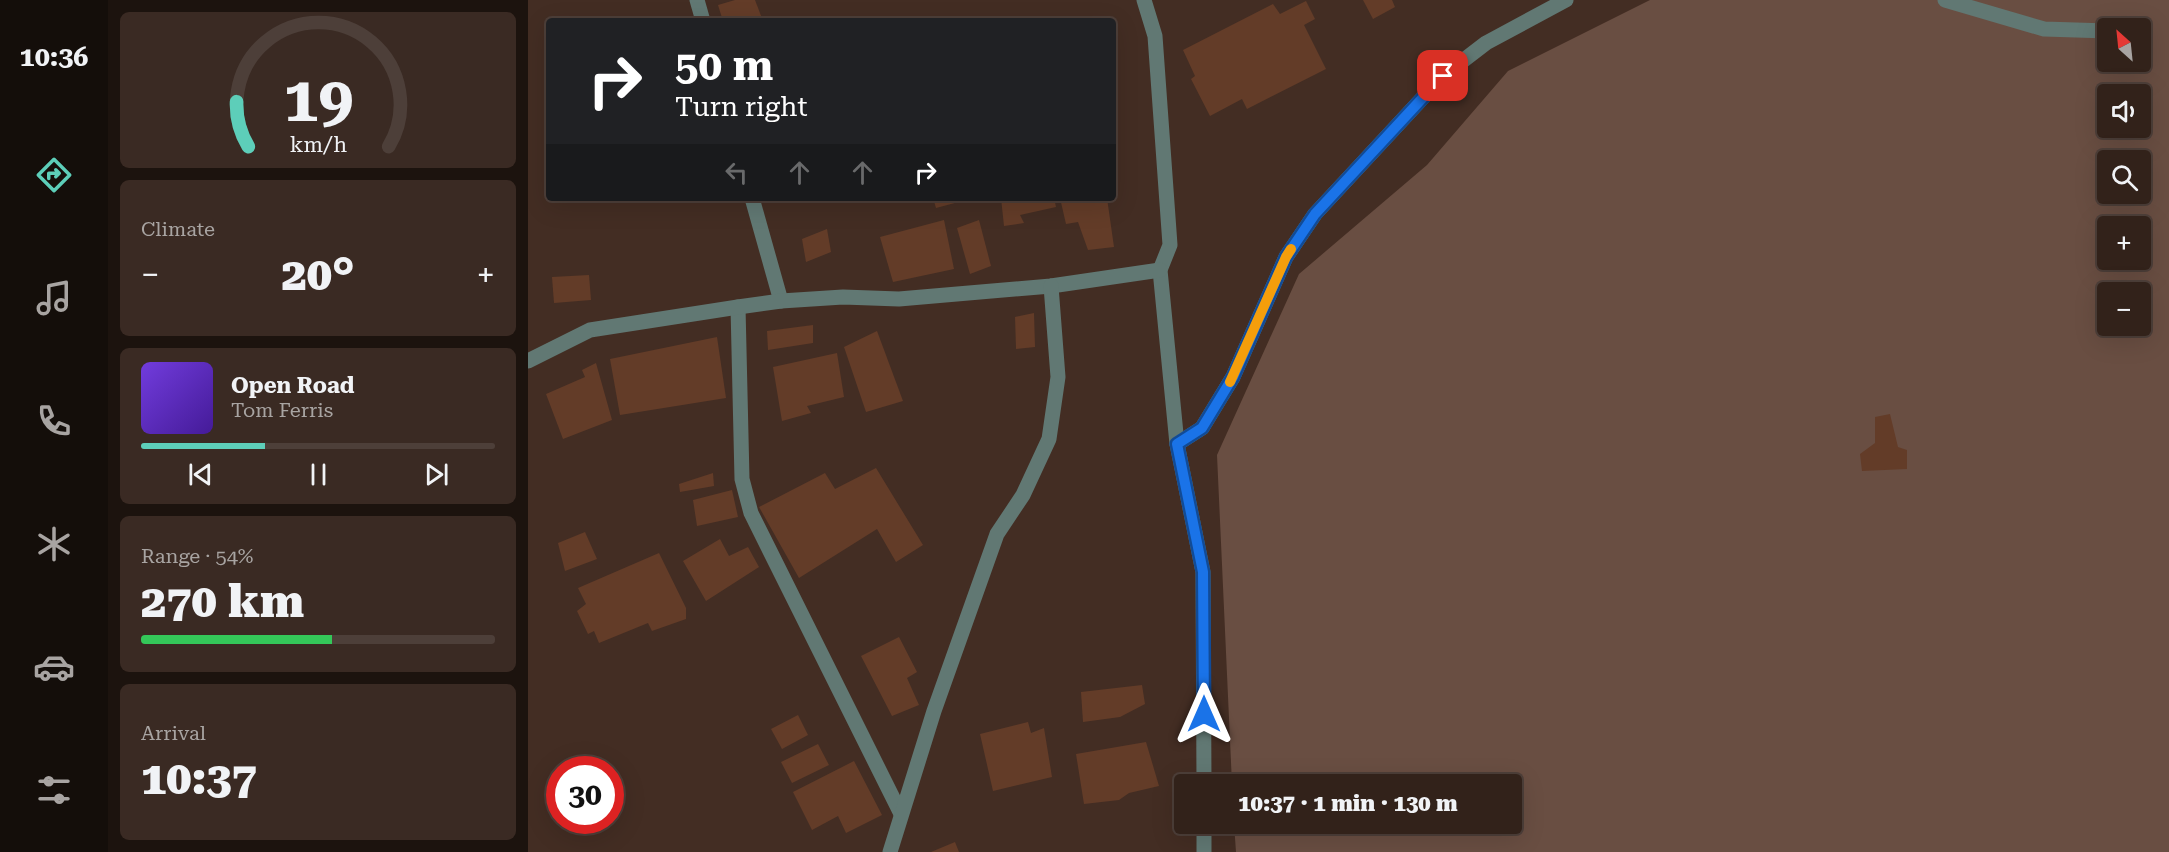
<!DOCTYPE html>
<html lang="en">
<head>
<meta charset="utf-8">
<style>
  :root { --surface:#32221a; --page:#3a2a23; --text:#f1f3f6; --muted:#a8a4a2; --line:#4d3f39; --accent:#5dceb9 }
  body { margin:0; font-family:"Roboto Serif",serif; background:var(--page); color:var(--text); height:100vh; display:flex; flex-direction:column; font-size:22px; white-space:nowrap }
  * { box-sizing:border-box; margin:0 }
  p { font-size:20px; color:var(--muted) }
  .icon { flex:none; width:33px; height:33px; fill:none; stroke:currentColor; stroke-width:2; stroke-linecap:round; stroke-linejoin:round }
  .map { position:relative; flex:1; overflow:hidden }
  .drawer { display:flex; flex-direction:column; gap:12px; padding:12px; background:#1c130e; width:420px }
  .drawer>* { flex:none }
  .top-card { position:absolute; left:18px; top:18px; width:570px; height:183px; border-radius:6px; box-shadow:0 6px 24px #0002,0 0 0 2px var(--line); background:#202124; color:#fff; overflow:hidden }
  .needle { width:39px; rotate:333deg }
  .controls { position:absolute; left:1569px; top:18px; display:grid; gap:12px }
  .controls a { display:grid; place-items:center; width:54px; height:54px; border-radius:6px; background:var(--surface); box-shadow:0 6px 24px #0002,0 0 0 2px var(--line); font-size:30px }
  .speed { position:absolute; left:18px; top:756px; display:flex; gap:12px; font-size:30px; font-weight:700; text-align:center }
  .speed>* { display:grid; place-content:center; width:78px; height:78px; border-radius:50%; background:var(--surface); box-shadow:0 6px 24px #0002,0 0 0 2px var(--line); line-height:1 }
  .speed .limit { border:9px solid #d22; background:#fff; color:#111 }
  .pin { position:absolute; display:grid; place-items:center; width:51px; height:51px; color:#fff; margin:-26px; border-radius:12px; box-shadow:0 3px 9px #0006 }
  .me { position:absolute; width:66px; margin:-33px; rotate:0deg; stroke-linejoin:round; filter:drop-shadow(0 0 4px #0008) }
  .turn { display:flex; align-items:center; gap:21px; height:126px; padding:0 30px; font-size:27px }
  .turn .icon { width:78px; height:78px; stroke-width:2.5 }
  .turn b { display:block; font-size:42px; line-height:51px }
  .lanes { display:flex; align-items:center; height:57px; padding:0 30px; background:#0003; justify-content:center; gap:30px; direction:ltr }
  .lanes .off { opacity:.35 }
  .big { font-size:45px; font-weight:800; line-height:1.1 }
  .drawer .tile { flex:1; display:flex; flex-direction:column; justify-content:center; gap:9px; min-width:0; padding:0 21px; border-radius:9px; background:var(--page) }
  .drawer .dial { align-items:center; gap:0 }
  .dial svg { height:156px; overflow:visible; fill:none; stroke:var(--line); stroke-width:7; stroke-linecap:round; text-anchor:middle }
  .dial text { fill:var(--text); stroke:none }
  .song { display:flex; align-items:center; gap:18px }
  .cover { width:72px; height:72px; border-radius:9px; background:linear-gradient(135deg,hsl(260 70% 55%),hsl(260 70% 35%)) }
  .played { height:6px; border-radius:3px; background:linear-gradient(90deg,var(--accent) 35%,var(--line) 35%) }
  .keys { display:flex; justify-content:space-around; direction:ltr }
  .heat { display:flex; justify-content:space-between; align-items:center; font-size:33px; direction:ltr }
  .charge { height:9px; border-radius:4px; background:linear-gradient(90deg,#34c759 54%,var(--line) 0) }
  .trip { position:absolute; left:646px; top:774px; width:348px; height:60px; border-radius:6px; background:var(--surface); box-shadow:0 6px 24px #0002,0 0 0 2px var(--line); font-weight:800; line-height:60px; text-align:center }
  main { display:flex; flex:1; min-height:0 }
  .dock { display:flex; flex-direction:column; width:108px; justify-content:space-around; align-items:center; background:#140e0a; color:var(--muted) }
  .dock .icon { width:42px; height:42px }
  .dock .current { color:var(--accent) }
  .dock b { font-size:27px; color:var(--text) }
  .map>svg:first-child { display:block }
</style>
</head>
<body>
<main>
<nav class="dock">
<b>10:36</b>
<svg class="icon current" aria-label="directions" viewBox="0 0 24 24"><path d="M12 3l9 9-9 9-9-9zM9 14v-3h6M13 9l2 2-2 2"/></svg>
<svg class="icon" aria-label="music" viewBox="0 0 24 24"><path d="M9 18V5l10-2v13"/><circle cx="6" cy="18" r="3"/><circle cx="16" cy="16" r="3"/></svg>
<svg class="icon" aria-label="phone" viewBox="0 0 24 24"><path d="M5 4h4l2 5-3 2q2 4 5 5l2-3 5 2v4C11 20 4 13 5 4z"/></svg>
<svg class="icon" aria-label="climate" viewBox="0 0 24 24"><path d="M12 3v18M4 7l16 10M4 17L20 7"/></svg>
<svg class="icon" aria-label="car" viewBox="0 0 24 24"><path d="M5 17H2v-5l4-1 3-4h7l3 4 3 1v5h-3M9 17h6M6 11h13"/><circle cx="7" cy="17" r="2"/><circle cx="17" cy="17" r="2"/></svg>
<svg class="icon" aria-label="filters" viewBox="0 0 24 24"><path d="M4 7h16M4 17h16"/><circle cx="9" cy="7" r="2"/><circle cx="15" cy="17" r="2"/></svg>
</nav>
<section class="drawer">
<div class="tile dial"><svg viewBox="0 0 100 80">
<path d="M14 69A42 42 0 1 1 86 69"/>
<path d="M14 69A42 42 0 0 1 8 46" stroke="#5dceb9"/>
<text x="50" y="56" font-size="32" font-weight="700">19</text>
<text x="50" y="72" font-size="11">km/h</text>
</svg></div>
<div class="tile"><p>Climate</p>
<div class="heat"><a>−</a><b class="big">20°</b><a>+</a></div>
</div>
<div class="tile">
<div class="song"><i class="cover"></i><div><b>Open Road</b><p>Tom Ferris</p></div></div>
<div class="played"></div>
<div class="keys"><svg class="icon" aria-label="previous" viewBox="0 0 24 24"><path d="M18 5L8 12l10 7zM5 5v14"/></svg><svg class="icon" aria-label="pause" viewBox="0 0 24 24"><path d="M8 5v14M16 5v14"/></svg><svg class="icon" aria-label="next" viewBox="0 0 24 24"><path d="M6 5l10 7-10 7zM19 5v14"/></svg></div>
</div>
<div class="tile"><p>Range · 54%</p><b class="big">270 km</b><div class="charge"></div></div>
<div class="tile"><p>Arrival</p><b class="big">10:37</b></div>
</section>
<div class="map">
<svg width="1641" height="852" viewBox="0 0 1641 852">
  <rect width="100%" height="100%" fill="#432d23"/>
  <!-- green -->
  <path fill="#694e42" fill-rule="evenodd" d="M 1122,0 L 1641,0 L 1641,852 L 708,852 L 706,824 L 984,824 L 984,784 L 704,784 L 689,455 L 771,274 L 899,165 L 980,71 ZM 1580,28 L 1612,28 L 1612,62 L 1580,62 ZM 1580,94 L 1612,94 L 1612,128 L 1580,128 ZM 1580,160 L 1612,160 L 1612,194 L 1580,194 ZM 1580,226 L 1612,226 L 1612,260 L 1580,260 ZM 1580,292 L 1612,292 L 1612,326 L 1580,326 Z"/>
  <!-- building -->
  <g fill="#633c28">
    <path d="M 207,0 L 227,0 L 235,21 L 195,21 L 190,5 Z"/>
    <path d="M 835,0 L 864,0 L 867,7 L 845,19 Z"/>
    <path d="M 778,1 L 787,19 L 776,25 L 798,69 L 719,109 L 714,99 L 682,116 L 663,79 L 667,76 L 655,50 L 745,4 L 752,14 Z"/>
    <path d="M 405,198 L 438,198 L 438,200 L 408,208 Z"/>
    <path d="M 473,198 L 526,198 L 528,207 L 492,215 L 496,223 L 476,226 Z"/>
    <path d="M 532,198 L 579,198 L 586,247 L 560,250 L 550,222 L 538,224 Z"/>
    <path d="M 416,220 L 426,269 L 365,282 L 352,237 Z"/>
    <path d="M 451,220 L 463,266 L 442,274 L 429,228 Z"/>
    <path d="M 299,229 L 303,252 L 278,262 L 274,239 Z"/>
    <path d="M 61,275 L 63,300 L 26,303 L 24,277 Z"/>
    <path d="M 506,313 L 507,347 L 488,349 L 487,317 Z"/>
    <path d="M 285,325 L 285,343 L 240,350 L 239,331 Z"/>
    <path d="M 349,331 L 375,401 L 338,412 L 316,347 Z"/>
    <path d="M 189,337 L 198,398 L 92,415 L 82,359 Z"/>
    <path d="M 309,353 L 316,397 L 279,406 L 283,413 L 254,421 L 245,367 Z"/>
    <path d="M 68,363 L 84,420 L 35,439 L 18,394 L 57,377 L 54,370 Z"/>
    <path d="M 1362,414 L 1370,447 L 1379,450 L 1379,469 L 1334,471 L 1332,454 L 1347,443 L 1347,417 Z"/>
    <path d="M 348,468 L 395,545 L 368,562 L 349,529 L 271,578 L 231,507 L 297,473 L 307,489 Z"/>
    <path d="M 185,473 L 186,486 L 152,492 L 151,484 Z"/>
    <path d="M 204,490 L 210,517 L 169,526 L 165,500 Z"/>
    <path d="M 57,532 L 69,559 L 37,571 L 30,543 Z"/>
    <path d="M 192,539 L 201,556 L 220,547 L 231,567 L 178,601 L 155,561 Z"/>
    <path d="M 131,553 L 158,608 L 158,619 L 124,631 L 120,623 L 71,643 L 66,631 L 60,634 L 49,611 L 58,604 L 50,588 Z"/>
    <path d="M 371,637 L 389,672 L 379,678 L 391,705 L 364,716 L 333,656 Z"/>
    <path d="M 614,685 L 617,704 L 592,717 L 555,722 L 553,692 Z"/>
    <path d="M 270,715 L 280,735 L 254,749 L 243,729 Z"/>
    <path d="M 500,722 L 503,733 L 516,728 L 524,777 L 465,791 L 452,734 Z"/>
    <path d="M 618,742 L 631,786 L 601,793 L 591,800 L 556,804 L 548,754 Z"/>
    <path d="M 290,744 L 301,765 L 264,783 L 253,762 Z"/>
    <path d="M 326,761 L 354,815 L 318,833 L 310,816 L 284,830 L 265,792 Z"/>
    <path d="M 427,842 L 431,852 L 403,852 Z"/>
  </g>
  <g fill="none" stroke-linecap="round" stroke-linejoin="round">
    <!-- minor -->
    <g stroke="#617873" stroke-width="15">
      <path d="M 169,0 L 175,21"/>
      <path d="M 616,0 L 627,36 L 642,245 L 632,270 L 649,444 L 675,572 L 676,784"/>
      <path d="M 1417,0 L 1516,29 L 1580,31"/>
      <path d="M 224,198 L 253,301"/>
      <path d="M 210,307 L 214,479 L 223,513 L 373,814"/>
      <path d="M 0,361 L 62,330 L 210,307 L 253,301 L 315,297 L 371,299 L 523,286 L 632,270"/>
      <path d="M 649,444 L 674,428 L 705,377 L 758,257 L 787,214 L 915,76 L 958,43 L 1038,0"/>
      <path d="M 676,824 L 676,852"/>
      <path d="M 362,852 L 406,711 L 469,534 L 495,495 L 521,439 L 530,377 L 523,286"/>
    </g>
  </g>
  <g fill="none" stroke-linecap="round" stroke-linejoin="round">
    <!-- route casing -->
    <g stroke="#114b97" stroke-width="15">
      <path id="route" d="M 676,714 L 675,572 L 649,444 L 674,428 L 705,377 L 758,257 L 787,214 L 915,76"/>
    </g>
    <!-- route -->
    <use href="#route" stroke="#1a73e8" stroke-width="10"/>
    <!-- slow -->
    <path stroke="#f59e0b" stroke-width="10" d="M 702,382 L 758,257 L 763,249"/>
  </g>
</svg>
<div class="controls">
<a><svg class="needle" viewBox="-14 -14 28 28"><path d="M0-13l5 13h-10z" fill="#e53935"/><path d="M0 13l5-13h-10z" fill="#a8a4a2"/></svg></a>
<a><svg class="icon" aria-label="sound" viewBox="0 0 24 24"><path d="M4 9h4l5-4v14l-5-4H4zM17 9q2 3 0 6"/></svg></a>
<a><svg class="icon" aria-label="search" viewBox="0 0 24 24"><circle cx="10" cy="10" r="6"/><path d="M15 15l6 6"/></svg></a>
<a>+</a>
<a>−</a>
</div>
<div class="speed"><div class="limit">30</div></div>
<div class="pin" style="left:915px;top:76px;background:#d93025"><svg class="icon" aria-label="arrive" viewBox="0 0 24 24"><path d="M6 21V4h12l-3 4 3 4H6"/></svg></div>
<svg class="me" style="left:676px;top:714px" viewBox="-20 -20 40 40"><path d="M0-17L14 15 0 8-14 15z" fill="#1a73e8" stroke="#fff" stroke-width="4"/></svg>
<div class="trip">10:37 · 1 min · 130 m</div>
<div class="top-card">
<div class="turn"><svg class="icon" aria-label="right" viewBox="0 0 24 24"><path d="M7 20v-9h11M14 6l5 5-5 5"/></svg><div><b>50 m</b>Turn right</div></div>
<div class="lanes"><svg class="icon off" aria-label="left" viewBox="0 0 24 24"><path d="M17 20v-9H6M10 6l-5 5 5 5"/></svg><svg class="icon off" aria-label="ahead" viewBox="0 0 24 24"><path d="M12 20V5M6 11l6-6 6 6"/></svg><svg class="icon off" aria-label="ahead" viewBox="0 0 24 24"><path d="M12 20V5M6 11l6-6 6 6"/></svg><svg class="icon" aria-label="right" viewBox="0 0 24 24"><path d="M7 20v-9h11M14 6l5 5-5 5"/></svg></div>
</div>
</div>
</main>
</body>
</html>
